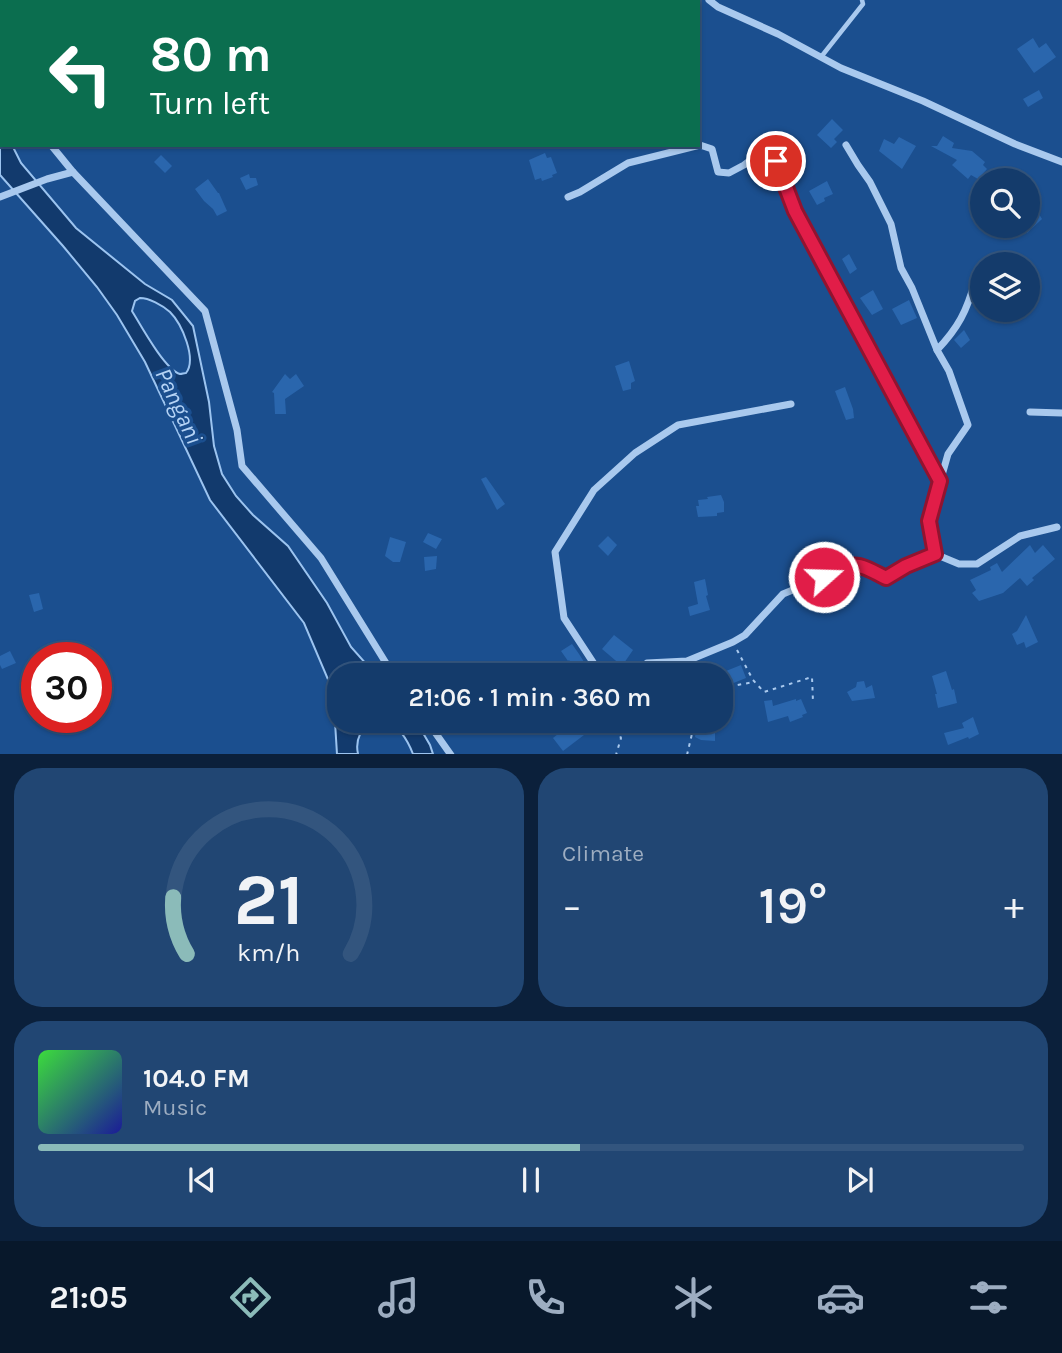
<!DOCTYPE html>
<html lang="en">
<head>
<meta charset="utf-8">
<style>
  :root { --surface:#143b6b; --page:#214673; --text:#f1f3f6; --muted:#9dadc1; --line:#33557e; --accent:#8bbbb9 }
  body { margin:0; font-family:Karla,sans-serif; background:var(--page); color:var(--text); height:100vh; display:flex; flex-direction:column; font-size:26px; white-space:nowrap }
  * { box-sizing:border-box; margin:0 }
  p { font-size:23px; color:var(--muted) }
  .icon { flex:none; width:38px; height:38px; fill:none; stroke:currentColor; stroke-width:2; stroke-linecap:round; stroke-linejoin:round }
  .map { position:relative; height:754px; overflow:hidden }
  .details { display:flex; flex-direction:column; gap:14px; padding:14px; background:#0b203b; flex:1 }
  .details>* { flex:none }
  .hud { position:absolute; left:0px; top:0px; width:700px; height:147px; box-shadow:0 2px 5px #0004,0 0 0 2px var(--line); background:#0b6e4f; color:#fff; overflow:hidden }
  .tools { position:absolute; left:970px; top:168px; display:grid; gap:14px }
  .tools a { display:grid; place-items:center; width:70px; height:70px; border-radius:50%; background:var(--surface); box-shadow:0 2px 5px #0004,0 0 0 2px var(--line); font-size:35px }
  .speed { position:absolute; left:21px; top:642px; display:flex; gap:14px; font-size:35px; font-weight:700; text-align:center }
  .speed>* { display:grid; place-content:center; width:91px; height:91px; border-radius:50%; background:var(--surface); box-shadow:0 2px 5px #0004,0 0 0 2px var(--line); line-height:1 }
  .speed .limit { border:10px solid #d22; background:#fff; color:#111 }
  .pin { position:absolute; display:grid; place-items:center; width:60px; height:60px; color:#fff; margin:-30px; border:4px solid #fff; border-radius:50%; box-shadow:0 2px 7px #0007 }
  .me { position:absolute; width:77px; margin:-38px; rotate:70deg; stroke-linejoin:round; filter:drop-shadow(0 0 5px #0008) }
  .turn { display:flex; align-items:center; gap:24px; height:147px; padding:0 35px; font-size:32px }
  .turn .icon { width:91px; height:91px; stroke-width:2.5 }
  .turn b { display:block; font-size:49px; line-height:60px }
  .big { font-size:52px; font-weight:600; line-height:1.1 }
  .details .widget { flex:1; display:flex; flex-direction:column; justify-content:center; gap:10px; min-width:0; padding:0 24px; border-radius:28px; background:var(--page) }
  .details .dial { align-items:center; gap:0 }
  .dial svg { height:182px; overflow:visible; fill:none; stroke:var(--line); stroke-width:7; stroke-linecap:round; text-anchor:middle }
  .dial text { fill:var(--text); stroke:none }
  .song { display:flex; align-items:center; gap:21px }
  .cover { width:84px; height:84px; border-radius:10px; background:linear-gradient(135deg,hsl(120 70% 55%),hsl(240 70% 35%)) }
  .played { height:7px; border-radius:4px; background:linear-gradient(90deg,var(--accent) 55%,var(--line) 55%) }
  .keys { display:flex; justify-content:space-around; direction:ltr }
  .heat { display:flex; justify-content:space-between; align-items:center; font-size:38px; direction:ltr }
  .details .tiles { flex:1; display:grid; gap:14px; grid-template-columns:1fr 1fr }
  .widget:last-child { grid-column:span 2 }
  .trip { position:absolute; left:327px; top:663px; width:406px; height:70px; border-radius:28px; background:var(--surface); box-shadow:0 2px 5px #0004,0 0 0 2px var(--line); font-weight:600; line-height:70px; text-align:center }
  .menu { display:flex; height:112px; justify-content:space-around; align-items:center; background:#08182b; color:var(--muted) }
  .menu .icon { width:49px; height:49px }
  .menu .current { color:var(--accent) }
  .menu b { font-size:32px; color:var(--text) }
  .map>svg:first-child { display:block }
</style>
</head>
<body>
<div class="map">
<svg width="1062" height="755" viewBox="0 0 1062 755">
  <rect width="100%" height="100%" fill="#1b4f8f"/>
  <!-- water -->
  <g fill="#123a6d" stroke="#9cc4f0" stroke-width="2" fill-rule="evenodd">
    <path d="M 0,115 L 2,119 L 2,145 L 12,145 L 21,163 L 76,228 L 145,284 L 172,300 L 193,326 L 209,402 L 214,446 L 222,474 L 236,496 L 253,515 L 288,546 L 327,603 L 351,647 L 376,675 L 340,676 L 340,721 L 377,721 C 361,723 355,741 358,754 L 337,754 L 334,706 L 330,684 L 304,623 L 210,500 L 145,362 L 117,315 L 97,287 L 63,246 L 0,175 ZM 140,298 C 149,298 162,305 170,312 C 182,324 197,359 186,373 C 184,373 182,374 180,374 C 165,370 140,324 132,311 L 135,301 Z"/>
    <path d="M 383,721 L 416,721 L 430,745 L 433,754 L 413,754 C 408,741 398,723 383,721 Z"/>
  </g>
  <!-- building -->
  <g fill="#2a66ad">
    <path d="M 1033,38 L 1039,48 L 1046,43 L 1056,57 L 1034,73 L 1017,49 Z"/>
    <path d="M 1039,90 L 1043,98 L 1028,107 L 1023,99 Z"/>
    <path d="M 832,119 L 843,130 L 834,139 L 837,142 L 831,148 L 817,135 Z"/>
    <path d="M 943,136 L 954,143 L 952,148 L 972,151 L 985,162 L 983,165 L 987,169 L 978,179 L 971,175 L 968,179 L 952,165 L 957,160 L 931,146 L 937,146 Z"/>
    <path d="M 899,137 L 916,146 L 902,169 L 879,151 L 884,139 L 894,144 Z"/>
    <path d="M 545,153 L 547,158 L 551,157 L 557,173 L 552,175 L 553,177 L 542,181 L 541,178 L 535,180 L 529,160 Z"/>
    <path d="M 161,155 L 172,166 L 165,173 L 154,162 Z"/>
    <path d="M 249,174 L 250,178 L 256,178 L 258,185 L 246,190 L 240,178 Z"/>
    <path d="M 208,179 L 218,193 L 219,193 L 227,211 L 217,216 L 213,209 L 204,201 L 195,189 Z"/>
    <path d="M 827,181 L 833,194 L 824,198 L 825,201 L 817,205 L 809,191 Z"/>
    <path d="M 1027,195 L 1042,219 L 1027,233 Z"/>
    <path d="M 849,254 L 857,269 L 850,274 L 842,259 Z"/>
    <path d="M 1027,260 L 1039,276 L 1035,281 L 1039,288 L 1031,296 L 1027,291 Z"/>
    <path d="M 873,290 L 883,309 L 872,315 L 860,298 Z"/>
    <path d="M 909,300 L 917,318 L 901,325 L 892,309 Z"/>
    <path d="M 964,330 L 970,340 L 961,348 L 954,340 Z"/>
    <path d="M 629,361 L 635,381 L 631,383 L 631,389 L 623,391 L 615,366 Z"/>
    <path d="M 285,374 L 290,379 L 296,374 L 304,386 L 285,399 L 286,414 L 275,414 L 274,393 L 272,392 Z"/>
    <path d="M 845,387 L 853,409 L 854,418 L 846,420 L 835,391 Z"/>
    <path d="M 486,477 L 505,504 L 497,510 L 481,479 Z"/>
    <path d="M 721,495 L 724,502 L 724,512 L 717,513 L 717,516 L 698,517 L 696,506 L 699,506 L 698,500 L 708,499 L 707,497 Z"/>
    <path d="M 428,533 L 442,539 L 436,549 L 423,542 Z"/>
    <path d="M 608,536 L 617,545 L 608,556 L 598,546 Z"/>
    <path d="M 390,537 L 406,542 L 400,562 L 393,562 L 385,556 Z"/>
    <path d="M 1030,545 L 1035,553 L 1043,545 L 1055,559 L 1032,578 L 1034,580 L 1027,586 L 1020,578 L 1003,593 L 979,601 L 972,593 L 976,590 L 970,580 L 991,570 L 990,567 L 997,563 L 1002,572 Z"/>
    <path d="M 437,556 L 436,569 L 425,571 L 424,557 Z"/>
    <path d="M 705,579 L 708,595 L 706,596 L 710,610 L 690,616 L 688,607 L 698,604 L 694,582 Z"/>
    <path d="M 39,593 L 43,609 L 34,612 L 29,595 Z"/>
    <path d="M 1026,615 L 1038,642 L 1026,648 L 1024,642 L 1017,645 L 1012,634 L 1017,631 Z"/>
    <path d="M 614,635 L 633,650 L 622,666 L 602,649 Z"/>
    <path d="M 79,644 L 81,658 L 67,658 L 65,647 Z"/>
    <path d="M 572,644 L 579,654 L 593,676 L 580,676 L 569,660 L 568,661 L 561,651 Z"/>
    <path d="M 10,651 L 16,663 L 2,669 L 0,665 L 0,656 Z"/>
    <path d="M 741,665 L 746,678 L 731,684 L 726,671 Z"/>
    <path d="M 946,671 L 952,690 L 954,689 L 957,703 L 938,708 L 935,694 L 937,694 L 932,676 Z"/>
    <path d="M 864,681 L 866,688 L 872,685 L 875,698 L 852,701 L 847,692 L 856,687 L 857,682 Z"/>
    <path d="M 796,699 L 796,701 L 801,699 L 807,713 L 802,715 L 803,717 L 790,722 L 788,716 L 768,722 L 764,701 L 772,700 L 773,706 Z"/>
    <path d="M 973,717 L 979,734 L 969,739 L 968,737 L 948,745 L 944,733 L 964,728 L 962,723 Z"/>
    <path d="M 697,721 L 715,723 L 715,741 L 701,740 L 695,737 Z"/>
    <path d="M 573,722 L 584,735 L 563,751 L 553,738 Z"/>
  </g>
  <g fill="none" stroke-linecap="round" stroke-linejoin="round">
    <!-- path -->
    <g stroke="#a9c9ee" stroke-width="2" stroke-dasharray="3.5 5" stroke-linecap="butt">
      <path d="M 737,650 L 753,680 L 764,692 L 812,677 L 813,702"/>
      <path d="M 721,688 L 754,682"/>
      <path d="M 613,721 L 621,738 L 616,755"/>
      <path d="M 687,755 L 695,721"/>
    </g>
    <!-- lane -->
    <path stroke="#a9c9ee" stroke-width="4.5" d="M 821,57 L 863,4 L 862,0"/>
    <!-- street -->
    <g stroke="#a9c9ee" stroke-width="7">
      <path d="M 709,0 L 718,7 L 778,34 L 841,68 L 923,101 L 1015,144 L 1062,162"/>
      <path d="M 544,2 L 549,0"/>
      <path d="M 0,42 L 2,45"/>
      <path d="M 51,145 L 73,172 L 205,311 L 237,430 L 242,466 L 321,558 L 394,676"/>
      <path d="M 846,145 L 858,165 L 870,182 L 891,224 L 901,268 L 912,288 L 937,350"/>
      <path d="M 0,197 L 47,179 L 73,172"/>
      <path d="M 568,197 L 580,192 L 628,163 L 700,145 L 712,149 L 718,172 L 729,173 L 744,165 L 765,149 L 776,161 L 795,211 L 940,481"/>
      <path d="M 1007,264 L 1012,262"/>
      <path d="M 1030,412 L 1062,413"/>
      <path d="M 935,554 L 959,564 L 977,564 L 1020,536 L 1057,527"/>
      <path d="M 602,676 L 564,618 L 555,552 L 594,490 L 635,453 L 678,425 L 791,404"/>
      <path d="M 634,676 L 647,663 L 687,661 L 733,642 L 745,635 L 783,594 L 824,577 L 846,566 L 861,565 L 886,577 L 906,566 L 935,554 L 929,521 L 948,454 L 968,425 L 949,371 L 937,350 C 958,328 967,311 975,281 L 982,277"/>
      <path d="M 427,721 L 451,755"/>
    </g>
  </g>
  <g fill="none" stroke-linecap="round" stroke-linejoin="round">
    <!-- route casing -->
    <g stroke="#92132f" stroke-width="18">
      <path id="route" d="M 776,161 L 795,211 L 940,481 L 929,521 L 935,554 L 906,566 L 886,578 C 855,562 855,561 824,577"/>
    </g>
    <!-- route -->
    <use href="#route" stroke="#e11d48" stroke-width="12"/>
  </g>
  <g text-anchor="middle" stroke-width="7" stroke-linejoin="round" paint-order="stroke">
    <!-- water labels -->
    <g font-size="24" font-style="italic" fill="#b5d3f5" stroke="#1b4f8f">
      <text transform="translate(179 406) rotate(65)" y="8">Pangani</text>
    </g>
  </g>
</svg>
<div class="tools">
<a><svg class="icon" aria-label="search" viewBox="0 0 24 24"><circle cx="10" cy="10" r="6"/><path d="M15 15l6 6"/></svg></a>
<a><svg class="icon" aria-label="layers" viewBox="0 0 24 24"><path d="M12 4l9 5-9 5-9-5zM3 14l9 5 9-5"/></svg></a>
</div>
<div class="speed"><div class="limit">30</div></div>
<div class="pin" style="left:776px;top:161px;background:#d93025"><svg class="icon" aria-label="arrive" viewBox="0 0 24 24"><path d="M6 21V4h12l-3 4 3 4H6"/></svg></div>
<svg class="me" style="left:824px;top:577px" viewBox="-20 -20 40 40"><circle r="17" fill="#e11d48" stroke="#fff" stroke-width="3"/><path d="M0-11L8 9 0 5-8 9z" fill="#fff"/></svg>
<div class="trip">21:06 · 1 min · 360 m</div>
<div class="hud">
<div class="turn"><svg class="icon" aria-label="left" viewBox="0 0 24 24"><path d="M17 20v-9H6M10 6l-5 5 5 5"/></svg><div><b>80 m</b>Turn left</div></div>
</div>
</div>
<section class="details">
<div class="tiles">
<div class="widget dial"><svg viewBox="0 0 100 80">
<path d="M14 69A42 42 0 1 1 86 69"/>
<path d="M14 69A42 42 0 0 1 8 44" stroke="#8bbbb9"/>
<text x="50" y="56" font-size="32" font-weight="700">21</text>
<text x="50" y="72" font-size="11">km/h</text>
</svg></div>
<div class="widget"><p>Climate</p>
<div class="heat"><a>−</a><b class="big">19°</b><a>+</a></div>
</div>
<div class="widget">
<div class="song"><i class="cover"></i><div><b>104.0 FM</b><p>Music</p></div></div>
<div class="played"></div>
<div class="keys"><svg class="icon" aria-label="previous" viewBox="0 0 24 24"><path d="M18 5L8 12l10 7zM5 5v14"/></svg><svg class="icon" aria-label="pause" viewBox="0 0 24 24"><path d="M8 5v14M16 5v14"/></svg><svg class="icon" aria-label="next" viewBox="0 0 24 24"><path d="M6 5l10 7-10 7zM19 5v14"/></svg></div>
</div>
</div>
</section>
<nav class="menu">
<b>21:05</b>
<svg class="icon current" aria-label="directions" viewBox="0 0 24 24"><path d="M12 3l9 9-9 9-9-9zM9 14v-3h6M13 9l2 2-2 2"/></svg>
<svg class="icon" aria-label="music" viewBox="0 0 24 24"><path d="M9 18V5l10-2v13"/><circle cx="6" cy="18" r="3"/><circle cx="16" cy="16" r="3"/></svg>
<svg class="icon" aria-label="phone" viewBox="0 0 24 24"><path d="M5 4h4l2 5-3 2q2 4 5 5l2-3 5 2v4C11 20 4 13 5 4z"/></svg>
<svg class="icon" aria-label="climate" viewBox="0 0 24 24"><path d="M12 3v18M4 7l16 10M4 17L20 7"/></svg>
<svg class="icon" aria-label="car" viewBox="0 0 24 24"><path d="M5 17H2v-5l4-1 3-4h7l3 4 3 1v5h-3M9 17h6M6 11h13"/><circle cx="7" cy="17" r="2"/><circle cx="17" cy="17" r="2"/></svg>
<svg class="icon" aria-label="filters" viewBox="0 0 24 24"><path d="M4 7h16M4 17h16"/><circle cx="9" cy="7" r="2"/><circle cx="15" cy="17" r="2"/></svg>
</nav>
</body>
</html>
